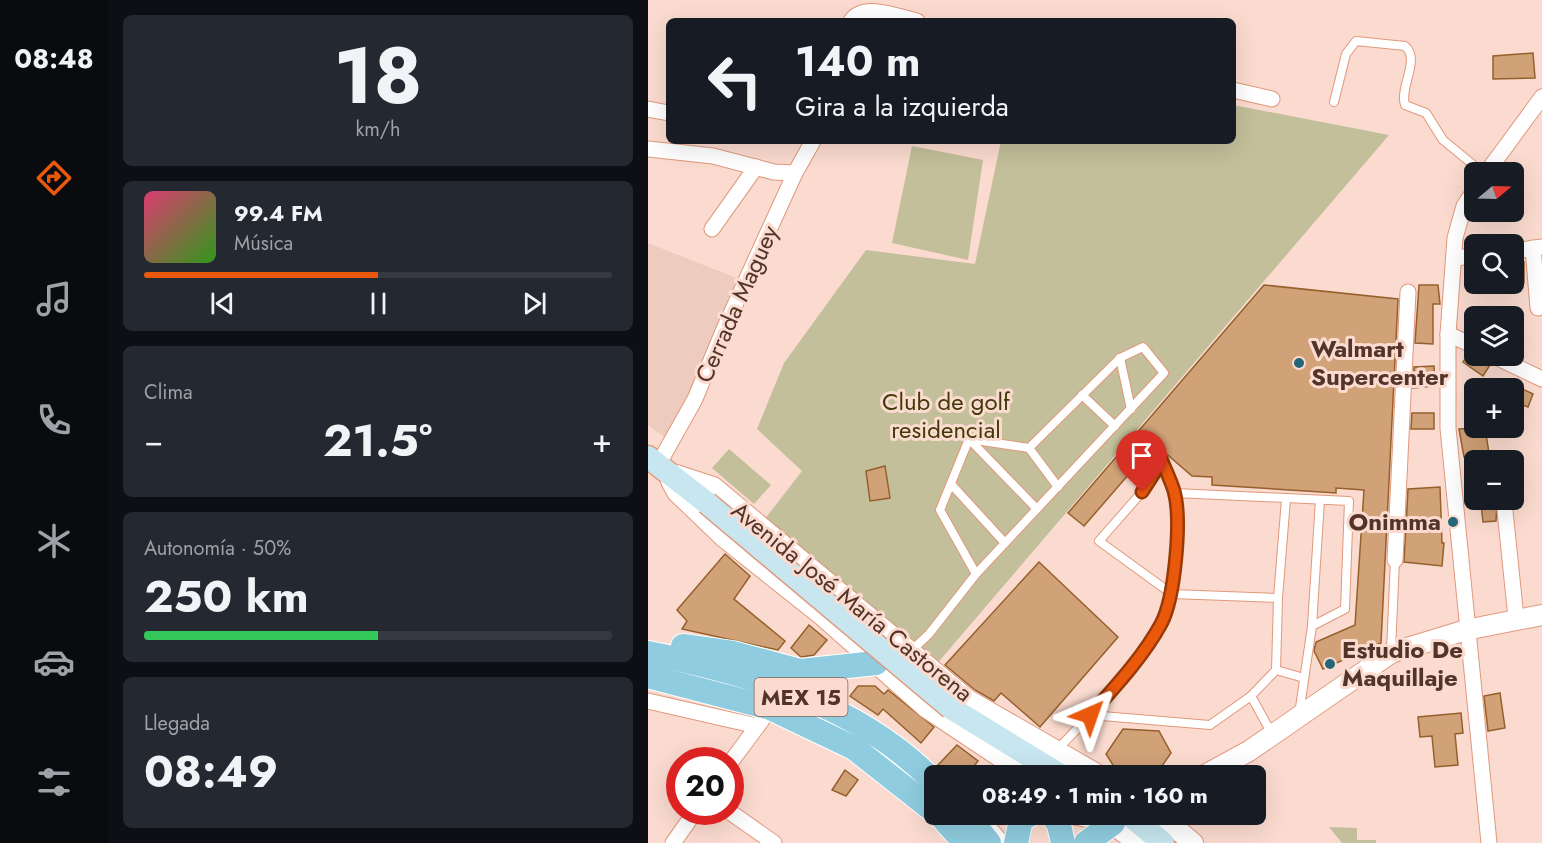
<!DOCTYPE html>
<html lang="es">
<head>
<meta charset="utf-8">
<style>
  :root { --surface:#171b24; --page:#242831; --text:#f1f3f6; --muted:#9ea1a6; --line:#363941; --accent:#ea580c }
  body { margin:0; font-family:Jost,sans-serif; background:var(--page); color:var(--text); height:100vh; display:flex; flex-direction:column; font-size:22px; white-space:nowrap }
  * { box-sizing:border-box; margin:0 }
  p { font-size:20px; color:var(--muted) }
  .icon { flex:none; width:33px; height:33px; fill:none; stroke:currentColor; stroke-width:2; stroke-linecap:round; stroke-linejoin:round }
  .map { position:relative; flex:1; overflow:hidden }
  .details { display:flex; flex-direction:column; gap:15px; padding:15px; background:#0d0f14; width:540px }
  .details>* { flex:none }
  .banner { position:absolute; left:18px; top:18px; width:570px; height:126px; border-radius:9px; box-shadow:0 6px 24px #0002; background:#171b24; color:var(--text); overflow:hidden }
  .needle { width:39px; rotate:71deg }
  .fabs { position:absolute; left:816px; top:162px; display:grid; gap:12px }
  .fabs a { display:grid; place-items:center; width:60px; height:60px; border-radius:9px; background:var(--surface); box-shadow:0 6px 24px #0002; font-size:30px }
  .speed { position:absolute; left:18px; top:747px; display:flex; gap:12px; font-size:30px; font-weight:700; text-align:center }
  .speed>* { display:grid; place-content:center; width:78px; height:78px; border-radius:50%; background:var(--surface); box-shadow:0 6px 24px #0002; line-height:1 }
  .speed .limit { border:9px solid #d22; background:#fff; color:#111 }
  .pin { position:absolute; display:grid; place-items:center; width:51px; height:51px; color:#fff; margin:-62px -26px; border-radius:50% 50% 50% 0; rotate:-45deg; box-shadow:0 0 6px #0007 }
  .pin .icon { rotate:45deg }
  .me { position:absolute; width:66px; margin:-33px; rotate:43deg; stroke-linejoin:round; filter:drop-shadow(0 0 4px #0008) }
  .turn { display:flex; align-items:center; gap:21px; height:126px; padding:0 30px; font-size:27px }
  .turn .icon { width:78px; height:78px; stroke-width:2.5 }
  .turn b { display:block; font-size:42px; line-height:51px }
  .big { font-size:45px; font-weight:700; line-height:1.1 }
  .details .tile { flex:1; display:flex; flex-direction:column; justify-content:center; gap:9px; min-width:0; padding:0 21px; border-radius:9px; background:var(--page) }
  .details .dial { align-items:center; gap:0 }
  .dial b { font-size:78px; line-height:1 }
  .song { display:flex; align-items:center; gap:18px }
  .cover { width:72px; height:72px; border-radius:9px; background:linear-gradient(135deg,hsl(340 70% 55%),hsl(110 70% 35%)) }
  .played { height:6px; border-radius:3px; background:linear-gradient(90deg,var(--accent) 50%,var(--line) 50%) }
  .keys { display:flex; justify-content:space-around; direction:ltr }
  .heat { display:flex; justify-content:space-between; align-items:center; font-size:33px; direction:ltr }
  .charge { height:9px; border-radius:4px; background:linear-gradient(90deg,#34c759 50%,var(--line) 0) }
  .trip { position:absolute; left:276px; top:765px; width:342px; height:60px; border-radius:9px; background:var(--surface); box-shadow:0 6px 24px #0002; font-weight:700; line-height:60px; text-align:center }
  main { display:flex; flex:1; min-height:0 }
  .tabs { display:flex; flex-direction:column; width:108px; justify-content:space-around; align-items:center; background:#090b0e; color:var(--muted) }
  .tabs .icon { width:42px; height:42px }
  .tabs .active { color:var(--accent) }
  .tabs b { font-size:27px; color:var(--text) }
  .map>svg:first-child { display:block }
</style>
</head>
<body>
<main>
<nav class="tabs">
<b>08:48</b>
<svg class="icon active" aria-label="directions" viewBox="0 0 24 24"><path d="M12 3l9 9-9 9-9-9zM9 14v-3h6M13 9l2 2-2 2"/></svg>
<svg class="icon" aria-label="music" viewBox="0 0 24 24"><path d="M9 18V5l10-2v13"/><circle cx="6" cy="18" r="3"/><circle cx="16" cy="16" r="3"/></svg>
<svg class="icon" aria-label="phone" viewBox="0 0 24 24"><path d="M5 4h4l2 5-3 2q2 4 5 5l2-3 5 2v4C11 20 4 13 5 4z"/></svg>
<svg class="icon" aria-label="climate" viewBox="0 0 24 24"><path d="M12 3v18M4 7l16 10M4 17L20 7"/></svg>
<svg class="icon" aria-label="car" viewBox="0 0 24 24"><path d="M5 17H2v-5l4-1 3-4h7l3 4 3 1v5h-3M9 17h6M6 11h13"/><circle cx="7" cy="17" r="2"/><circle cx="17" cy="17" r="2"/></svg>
<svg class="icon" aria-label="filters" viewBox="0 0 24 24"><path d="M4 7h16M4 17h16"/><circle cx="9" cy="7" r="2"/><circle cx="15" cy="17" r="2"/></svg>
</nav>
<section class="details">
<div class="tile dial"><b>18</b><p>km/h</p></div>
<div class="tile">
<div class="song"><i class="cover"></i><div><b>99.4 FM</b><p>Música</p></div></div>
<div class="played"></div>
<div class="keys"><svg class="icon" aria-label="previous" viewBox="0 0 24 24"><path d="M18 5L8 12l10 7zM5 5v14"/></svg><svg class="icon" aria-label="pause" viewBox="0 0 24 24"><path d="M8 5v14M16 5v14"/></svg><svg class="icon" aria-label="next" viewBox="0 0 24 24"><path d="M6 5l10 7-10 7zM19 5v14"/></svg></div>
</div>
<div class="tile"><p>Clima</p>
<div class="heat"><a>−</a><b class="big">21.5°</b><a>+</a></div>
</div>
<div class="tile"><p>Autonomía · 50%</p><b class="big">250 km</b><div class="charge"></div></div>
<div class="tile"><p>Llegada</p><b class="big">08:49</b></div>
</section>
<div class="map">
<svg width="894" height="843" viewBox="0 0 894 843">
  <rect width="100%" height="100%" fill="#fbdbcf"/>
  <!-- built -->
  <path fill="#edcbbe" d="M 0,243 L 91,279 L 51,384 L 18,438 L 0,425 Z"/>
  <!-- green -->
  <g fill="#c3bf9a">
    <path d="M 585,105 L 741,135 L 287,666 L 113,524 L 154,471 L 109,429 L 136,363 L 218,250 L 327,264 L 353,141 L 585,141 Z"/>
    <path d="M 264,146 L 335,160 L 320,260 L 244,243 Z"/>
    <path d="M 81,449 L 123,485 L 106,504 L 64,468 Z"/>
    <path d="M 681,827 L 709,828 L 709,840 L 728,840 L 728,843 L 694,843 Z"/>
  </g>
  <!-- building -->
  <g fill="#d1a177" stroke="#95602c" stroke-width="1.5">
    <path d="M 885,53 L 887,78 L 845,79 L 845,56 Z"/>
    <path d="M 866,262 L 876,262 L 876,283 L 866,282 Z"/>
    <path d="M 616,285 L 750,299 L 733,643 L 675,669 L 666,651 L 668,642 L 707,625 L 716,490 L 688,488 L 688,493 L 564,485 L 564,477 L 544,476 L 507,444 L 436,526 L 420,513 Z"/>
    <path d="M 771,285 L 790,285 L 792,304 L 785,304 L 785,344 L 767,343 Z"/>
    <path d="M 819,356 L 836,356 L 842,365 L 835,376 L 815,362 Z"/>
    <path d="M 786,366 L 787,386 L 765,388 L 766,367 Z"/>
    <path d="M 868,386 L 885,394 L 880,407 L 866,402 Z"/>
    <path d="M 764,413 L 786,413 L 786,429 L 763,429 Z"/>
    <path d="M 837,428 L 841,453 L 816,457 L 811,429 Z"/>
    <path d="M 237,466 L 242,498 L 222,501 L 218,471 Z"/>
    <path d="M 792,487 L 794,543 L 796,543 L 794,566 L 756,562 L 760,489 Z"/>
    <path d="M 849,503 L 848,521 L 835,522 L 833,504 Z"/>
    <path d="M 77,554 L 102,576 L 86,599 L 137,641 L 130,650 L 34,629 L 39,621 L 29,610 Z"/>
    <path d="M 391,562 L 470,637 L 392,727 L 353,693 L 346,701 L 327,690 L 297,665 Z"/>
    <path d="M 161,625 L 179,640 L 166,655 L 153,657 L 143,648 Z"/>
    <path d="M 210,686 L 227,686 L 236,694 L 240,690 L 286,727 L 273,743 L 235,709 L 230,715 L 202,696 Z"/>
    <path d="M 852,693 L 857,728 L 840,731 L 836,696 Z"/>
    <path d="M 813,713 L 815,733 L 807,734 L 810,765 L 787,767 L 784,736 L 772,737 L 770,717 Z"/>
    <path d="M 475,729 L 511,731 L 523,753 L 507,776 L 472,776 L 458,754 Z"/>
    <path d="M 309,745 L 330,761 L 318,776 L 305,776 L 290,765 Z"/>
    <path d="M 197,770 L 210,780 L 198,796 L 184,790 Z"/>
  </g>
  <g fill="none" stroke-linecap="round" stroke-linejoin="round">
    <!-- service casing -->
    <g stroke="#e1987c" stroke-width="10">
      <g id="service">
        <path d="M 686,102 L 698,54 L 708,41 L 757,46 C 773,60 751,87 757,105 L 778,113 L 795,140 L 834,172"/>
        <path d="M 472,358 L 483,409"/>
        <path d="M 434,395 L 467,426"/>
        <path d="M 321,439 L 292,510 L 328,574"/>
        <path d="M 321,439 L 381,448 L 410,487"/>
        <path d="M 321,439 L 389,509"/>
        <path d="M 303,484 L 357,543"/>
        <path d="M 527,493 L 701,501 L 697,609 L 664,626"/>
        <path d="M 263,651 L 281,634 L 328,574 L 516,373 L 495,347 L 472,358 L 381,448"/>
        <path d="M 743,651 L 747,560"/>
        <path d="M 628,670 L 656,678"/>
        <path d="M 603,696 L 624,734"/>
        <path d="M 651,714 L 664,626 L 672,500"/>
        <path d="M 442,715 L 562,725 L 603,696 L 628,670 L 630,598 L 638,499"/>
        <path d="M 409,750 C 444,712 492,669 514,622 C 525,600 526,575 527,550 C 530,514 528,495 514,461 L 494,492 L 451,541 L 524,594 L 630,598"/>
        <path d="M 334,814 L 359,843"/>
      </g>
    </g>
    <!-- minor casing -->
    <g stroke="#e1987c" stroke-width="17">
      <g id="minor">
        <path d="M 203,21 C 216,2 250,17 269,21"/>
        <path d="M 585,90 L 624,99"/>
        <path d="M 0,109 L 21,113"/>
        <path d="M 0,149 L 65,156 L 126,172 L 147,173"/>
        <path d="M 839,172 L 894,97"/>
        <path d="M 826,191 L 816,206 L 807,238 L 800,334 L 800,428 L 841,843"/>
        <path d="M 64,229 L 108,167"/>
        <path d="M 885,248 L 890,308"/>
        <path d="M 866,251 L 894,247"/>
        <path d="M 806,258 L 826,256"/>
        <path d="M 800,334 L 826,346"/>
        <path d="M 846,356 L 894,379"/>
        <path d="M 10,465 L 47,399 L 76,329 L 147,173 L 165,141"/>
        <path d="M 857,511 L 868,618"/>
        <path d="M 747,560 L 760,292"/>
        <path d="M 0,701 L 109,726"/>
        <path d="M 82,763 L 114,720"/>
        <path d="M 82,812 L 126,843"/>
        <path d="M 25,843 L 47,812"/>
      </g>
    </g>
    <!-- tertiary casing -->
    <g stroke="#e1987c" stroke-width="22">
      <g id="tertiary">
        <path d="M 28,475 L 65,487 L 320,700 L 452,776"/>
        <path d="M 23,481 L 29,492 L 77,538 L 175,616 L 279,708 L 381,776"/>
        <path d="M 555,776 L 601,751 L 743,653 L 818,630 L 894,615"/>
        <path d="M 425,814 L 463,822"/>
        <path d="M 451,814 L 490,843"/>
        <path d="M 511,814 L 545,843"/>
      </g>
    </g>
    <!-- secondary casing -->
    <g stroke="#e1987c" stroke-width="25">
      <g id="secondary">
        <path d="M 0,457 L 59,503"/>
        <path d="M 303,708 L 414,776"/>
        <path d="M 480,814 L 515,843"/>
      </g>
    </g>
    <!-- primary casing -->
    <g stroke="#fff" stroke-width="26">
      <g id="primary">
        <path d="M 35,646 L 85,653 L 152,671 L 228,663"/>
        <path d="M 0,653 C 102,673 212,705 286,782"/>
        <path d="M 0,676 L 122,708 L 206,748 L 286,811"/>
        <path d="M 291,814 L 317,843"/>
        <path d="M 318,814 L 341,843"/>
        <path d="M 404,814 L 411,825 L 415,843"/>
        <path d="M 368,843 L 373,820 L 383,814"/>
        <path d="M 438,843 L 465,823"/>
      </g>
    </g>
    <!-- service -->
    <use href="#service" stroke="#fff" stroke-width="8"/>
    <!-- minor -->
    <use href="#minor" stroke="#fff" stroke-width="15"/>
    <!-- tertiary -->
    <use href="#tertiary" stroke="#fff" stroke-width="20"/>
    <!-- secondary -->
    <use href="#secondary" stroke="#c7e6ef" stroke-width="22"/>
    <!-- primary -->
    <use href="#primary" stroke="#8fccdf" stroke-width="24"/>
    <!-- secondary-bridge casing -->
    <g stroke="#e1987c" stroke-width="25" stroke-linecap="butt">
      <path id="secondary-bridge" d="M 59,503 L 303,708"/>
    </g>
    <!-- secondary-bridge -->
    <use href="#secondary-bridge" stroke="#c7e6ef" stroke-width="22"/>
  </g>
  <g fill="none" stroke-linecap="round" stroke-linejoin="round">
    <!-- route casing -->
    <g stroke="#983908" stroke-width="15">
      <path id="route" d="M 442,715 C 467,687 495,657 513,624 C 527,598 534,519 526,491 C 523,481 518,471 514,461 L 494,492"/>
    </g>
    <!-- route -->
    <use href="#route" stroke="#ea580c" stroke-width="10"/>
  </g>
  <!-- markers -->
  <g fill="#26667b" stroke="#fbdbcf" stroke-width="2">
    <circle cx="651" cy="363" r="6"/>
    <circle cx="805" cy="522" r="6"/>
    <circle cx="682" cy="664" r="6"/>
  </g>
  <g text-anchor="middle" stroke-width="6" stroke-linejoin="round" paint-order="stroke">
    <!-- shield labels -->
    <rect fill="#fbdbcf" stroke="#85665a" stroke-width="1.5" x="106.5" y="678" width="93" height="38" rx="4.5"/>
    <g font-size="22" font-weight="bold" fill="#523428">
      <text x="153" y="705">MEX 15</text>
    </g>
    <!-- street labels -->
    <g font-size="24" fill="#523428" stroke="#fbdbcf">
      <text transform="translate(89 304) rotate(-66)" y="8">Cerrada Maguey</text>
      <text transform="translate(204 602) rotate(39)" y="8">Avenida José María Castorena</text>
    </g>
    <!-- poi labels -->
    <g font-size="24" font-weight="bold" fill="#523428" stroke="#fbdbcf" text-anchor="start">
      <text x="663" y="357">Walmart<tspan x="663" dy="28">Supercenter</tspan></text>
      <text x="793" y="530" text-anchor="end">Onimma</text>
      <text x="694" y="658">Estudio De<tspan x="694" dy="28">Maquillaje</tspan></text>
    </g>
    <!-- park labels -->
    <g font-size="24" fill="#403a08" stroke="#fbdbcf">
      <text x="298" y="410">Club de golf<tspan x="298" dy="28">residencial</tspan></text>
    </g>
  </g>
</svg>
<div class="fabs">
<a><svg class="needle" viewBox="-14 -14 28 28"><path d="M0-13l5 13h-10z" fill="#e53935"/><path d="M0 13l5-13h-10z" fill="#9ea1a6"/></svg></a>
<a><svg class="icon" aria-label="search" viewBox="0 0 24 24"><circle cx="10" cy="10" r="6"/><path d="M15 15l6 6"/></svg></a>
<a><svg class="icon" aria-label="layers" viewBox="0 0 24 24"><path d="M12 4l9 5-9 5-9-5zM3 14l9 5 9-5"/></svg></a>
<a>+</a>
<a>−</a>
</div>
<div class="speed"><div class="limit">20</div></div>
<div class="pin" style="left:494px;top:492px;background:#d93025"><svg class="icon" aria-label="arrive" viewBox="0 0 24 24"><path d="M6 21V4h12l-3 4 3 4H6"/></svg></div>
<svg class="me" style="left:442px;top:715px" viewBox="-20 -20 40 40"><path d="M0-17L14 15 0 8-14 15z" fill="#ea580c" stroke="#fff" stroke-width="4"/></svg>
<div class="trip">08:49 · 1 min · 160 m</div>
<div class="banner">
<div class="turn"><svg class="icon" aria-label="left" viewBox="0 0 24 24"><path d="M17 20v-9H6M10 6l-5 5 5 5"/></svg><div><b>140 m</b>Gira a la izquierda</div></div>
</div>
</div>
</main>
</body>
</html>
